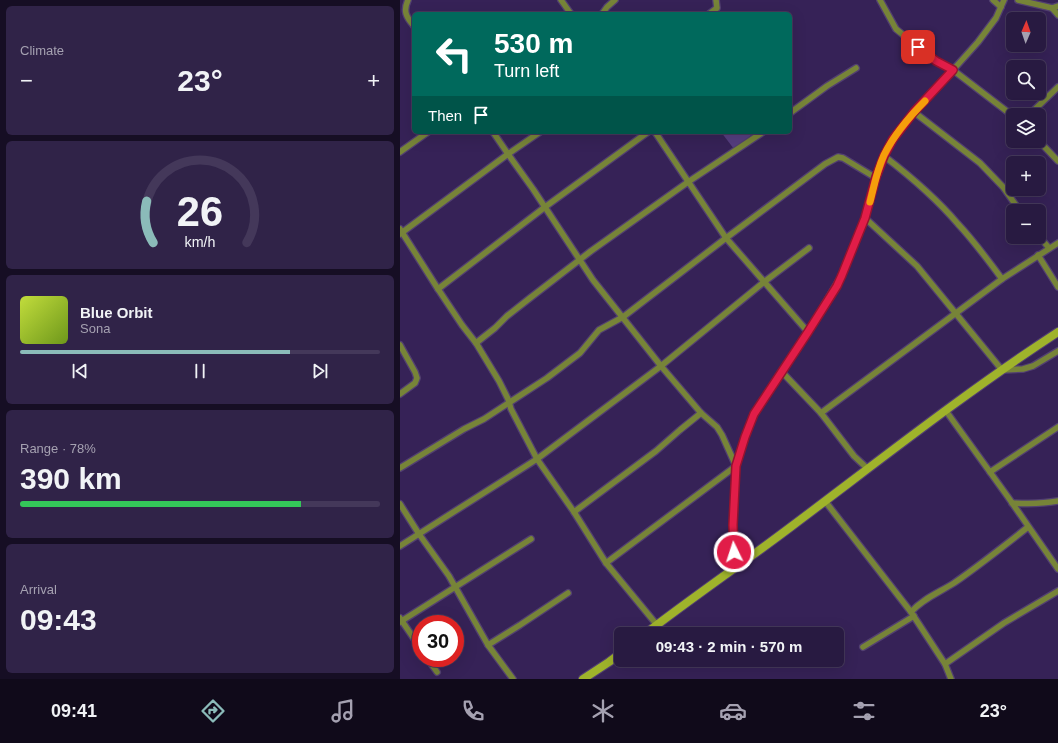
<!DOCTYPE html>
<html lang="en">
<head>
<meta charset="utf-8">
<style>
  :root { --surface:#281a41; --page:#302348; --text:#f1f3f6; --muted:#a5a1b1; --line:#44385a; --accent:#8bbbb9 }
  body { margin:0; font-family:Helvetica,sans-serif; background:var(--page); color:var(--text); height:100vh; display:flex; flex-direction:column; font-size:15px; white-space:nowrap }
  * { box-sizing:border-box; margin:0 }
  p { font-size:13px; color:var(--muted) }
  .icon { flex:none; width:22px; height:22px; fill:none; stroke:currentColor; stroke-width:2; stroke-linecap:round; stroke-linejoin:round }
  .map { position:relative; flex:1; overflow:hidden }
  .side { display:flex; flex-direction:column; gap:6px; padding:6px; background:#160e24; width:400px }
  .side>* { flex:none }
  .top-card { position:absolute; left:12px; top:12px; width:380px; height:122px; border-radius:6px; box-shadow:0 4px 16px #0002,0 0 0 1px var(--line); background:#00695c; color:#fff; overflow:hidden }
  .needle { width:26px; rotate:2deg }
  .controls { position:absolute; left:606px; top:12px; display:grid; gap:8px }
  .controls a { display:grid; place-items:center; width:40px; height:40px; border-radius:6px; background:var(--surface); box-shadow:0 4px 16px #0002,0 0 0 1px var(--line); font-size:20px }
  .speed { position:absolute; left:12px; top:615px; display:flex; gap:8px; font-size:20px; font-weight:700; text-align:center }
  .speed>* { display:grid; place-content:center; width:52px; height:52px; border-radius:50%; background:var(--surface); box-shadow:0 4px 16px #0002,0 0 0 1px var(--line); line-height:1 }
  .speed .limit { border:6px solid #d22; background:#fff; color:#111 }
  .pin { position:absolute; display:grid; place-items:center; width:34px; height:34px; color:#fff; margin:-17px; border-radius:8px; box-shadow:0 2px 6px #0006 }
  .me { position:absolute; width:44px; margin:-22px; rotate:356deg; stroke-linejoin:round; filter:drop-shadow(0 0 3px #0008) }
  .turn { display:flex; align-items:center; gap:14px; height:84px; padding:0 16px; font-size:18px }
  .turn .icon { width:52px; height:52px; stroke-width:2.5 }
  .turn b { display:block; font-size:28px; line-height:34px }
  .then { display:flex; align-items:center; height:38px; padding:0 16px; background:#0003; gap:8px; font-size:15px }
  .big { font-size:30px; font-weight:700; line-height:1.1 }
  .side .card { flex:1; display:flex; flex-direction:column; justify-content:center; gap:6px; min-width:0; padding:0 14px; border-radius:6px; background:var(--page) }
  .side .dial { align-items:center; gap:0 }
  .dial svg { height:104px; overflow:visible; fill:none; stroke:var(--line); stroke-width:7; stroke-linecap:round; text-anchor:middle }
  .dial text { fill:var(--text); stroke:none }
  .song { display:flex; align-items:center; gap:12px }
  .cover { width:48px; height:48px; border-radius:6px; background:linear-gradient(135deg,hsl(70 70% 55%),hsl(80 70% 35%)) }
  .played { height:4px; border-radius:2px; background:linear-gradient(90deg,var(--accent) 75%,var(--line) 75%) }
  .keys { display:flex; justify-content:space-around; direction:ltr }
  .heat { display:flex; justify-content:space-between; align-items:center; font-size:22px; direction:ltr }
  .charge { height:6px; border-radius:3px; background:linear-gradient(90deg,#34c759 78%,var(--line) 0) }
  .trip { position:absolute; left:214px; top:627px; width:230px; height:40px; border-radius:6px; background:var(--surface); box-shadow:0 4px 16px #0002,0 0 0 1px var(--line); font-weight:700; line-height:40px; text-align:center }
  .dock { display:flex; height:64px; justify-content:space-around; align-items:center; background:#100a1a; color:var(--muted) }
  .dock .icon { width:28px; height:28px }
  .dock .selected { color:var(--accent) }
  .dock b { font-size:18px; color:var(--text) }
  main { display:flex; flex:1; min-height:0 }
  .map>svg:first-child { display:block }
</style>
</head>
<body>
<main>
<section class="side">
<div class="card"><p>Climate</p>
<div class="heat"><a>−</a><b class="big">23°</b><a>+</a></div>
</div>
<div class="card dial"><svg viewBox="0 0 100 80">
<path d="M14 69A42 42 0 1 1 86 69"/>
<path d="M14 69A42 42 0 0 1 9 37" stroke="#8bbbb9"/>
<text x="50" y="56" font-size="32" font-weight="700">26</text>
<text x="50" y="72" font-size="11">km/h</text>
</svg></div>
<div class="card">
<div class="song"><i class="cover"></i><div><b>Blue Orbit</b><p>Sona</p></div></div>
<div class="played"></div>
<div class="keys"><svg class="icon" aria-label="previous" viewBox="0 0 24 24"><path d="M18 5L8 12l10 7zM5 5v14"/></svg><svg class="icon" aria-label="pause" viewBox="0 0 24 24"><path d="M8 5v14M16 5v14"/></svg><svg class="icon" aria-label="next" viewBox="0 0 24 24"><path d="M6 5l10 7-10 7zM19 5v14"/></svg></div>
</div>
<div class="card"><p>Range · 78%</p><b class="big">390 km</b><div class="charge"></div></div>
<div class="card"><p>Arrival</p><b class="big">09:43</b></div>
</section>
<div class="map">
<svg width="658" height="679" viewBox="0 0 658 679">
  <rect width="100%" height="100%" fill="#362257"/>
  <!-- green -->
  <path fill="#553e7f" d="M 321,132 L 355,132 L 334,149 Z"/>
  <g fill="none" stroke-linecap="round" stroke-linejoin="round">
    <!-- street casing -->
    <g stroke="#524071" stroke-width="8">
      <g id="street">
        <path d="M 8,0 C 3,11 6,17 14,26"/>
        <path d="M 161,0 L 171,14"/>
        <path d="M 480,0 L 496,29 L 518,47 L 536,61 L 553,70 L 613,116"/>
        <path d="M 593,0 L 601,7"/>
        <path d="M 618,0 L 652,8 L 658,6"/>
        <path d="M 652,8 L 658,15"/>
        <path d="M 202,14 L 207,7 L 215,0"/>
        <path d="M 309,14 L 317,8 L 316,0"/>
        <path d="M 514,112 L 580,163 L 603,187 L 620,211"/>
        <path d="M 390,113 L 427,86 L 456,68"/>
        <path d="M 629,115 L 658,87"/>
        <path d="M 93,132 L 108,154 L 133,189 L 193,280 L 261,366 L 301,413 L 317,427 L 322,435 L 336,466 L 206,563"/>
        <path d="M 255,132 L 326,238 L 408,332"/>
        <path d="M 639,141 L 658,161"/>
        <path d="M 0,152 L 28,132"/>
        <path d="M 484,156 C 510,176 536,198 558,224 C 574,241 588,260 602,279"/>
        <path d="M 465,218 L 517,266 L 602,370 L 623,369 L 633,366 L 658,351"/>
        <path d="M 0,229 L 38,289 L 62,325 L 76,343 L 99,381 L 108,399 L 111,409 L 137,459 L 174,512 L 206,563 L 257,625"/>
        <path d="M 0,234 L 108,154 L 140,132"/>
        <path d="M 639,236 L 649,248"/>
        <path d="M 638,255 L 658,287"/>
        <path d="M 38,289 L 145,207 L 248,132"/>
        <path d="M 76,343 L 95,328 L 107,316 L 130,298 L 191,251 L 288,182 L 363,132"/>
        <path d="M 0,345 L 15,372 L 17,378 L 15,383 L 0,394"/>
        <path d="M 382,372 L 421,413 L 454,456 L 468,469"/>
        <path d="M 546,411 L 608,497 L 658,569"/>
        <path d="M 421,413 L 602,279 L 658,243"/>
        <path d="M 0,468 L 64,429 L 84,419 L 147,378 L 180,353 L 199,330 L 223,317 L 326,238 L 425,164 L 438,157 L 443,158 L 476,178"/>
        <path d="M 590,472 L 658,427"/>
        <path d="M 425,501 L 511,612"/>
        <path d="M 612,503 C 628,504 642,504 658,501"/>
        <path d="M 0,504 L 19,534 L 49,576 L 88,645 L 113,679"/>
        <path d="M 174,512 L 256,451 L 280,430 L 301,413"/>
        <path d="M 0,546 L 137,459 L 261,366 L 364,282 L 409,248"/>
        <path d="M 339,564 L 334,552 L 333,525 L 336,466 L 345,437 L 354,414 L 408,332 L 442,275 L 465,218 L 476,177 L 484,156 L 493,139 L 514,112 L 553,70 L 578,42 L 596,18 L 604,0"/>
        <path d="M 0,618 L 21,649"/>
        <path d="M 0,622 L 131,539"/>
        <path d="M 88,645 L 120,625 L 168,593"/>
        <path d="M 463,647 L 514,616"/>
        <path d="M 27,658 L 37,672"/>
        <path d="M 545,664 L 604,623 L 658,591"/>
        <path d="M 551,679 L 545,664 L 511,612 C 522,599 540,592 554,583 C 580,565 604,546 628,527"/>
      </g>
    </g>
    <!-- secondary casing -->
    <g stroke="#524071" stroke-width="10">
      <g id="secondary">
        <path d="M 245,634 C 293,597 343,563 392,526 C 480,460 566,392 658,332"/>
        <path d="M 183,679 L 209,662 L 221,653"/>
      </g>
    </g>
    <!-- street -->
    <use href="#street" stroke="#778438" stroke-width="5.5"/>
    <!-- secondary -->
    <use href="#secondary" stroke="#9fb32b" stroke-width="8"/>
  </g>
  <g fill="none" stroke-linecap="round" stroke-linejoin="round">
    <!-- route casing -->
    <g stroke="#92132f" stroke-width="10">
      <path id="route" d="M 334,552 L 333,525 L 336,466 L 345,437 L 354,414 L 408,332 L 437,286 L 442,275 L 465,218 L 476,177 L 484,156 L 493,139 L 514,112 L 553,70 L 536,61 L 518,47"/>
    </g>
    <!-- route -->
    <use href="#route" stroke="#e11d48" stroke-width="7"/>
    <!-- slow -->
    <path stroke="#f59e0b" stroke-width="7" d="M 470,202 C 474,186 477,170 484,155 C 494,135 509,117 525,101"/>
  </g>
</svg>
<div class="controls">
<a><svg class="needle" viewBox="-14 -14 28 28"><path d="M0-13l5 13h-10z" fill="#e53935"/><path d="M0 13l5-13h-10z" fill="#a5a1b1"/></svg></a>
<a><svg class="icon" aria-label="search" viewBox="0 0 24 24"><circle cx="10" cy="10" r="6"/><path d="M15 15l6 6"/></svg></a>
<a><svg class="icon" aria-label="layers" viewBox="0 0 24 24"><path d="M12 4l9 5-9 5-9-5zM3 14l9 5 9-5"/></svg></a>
<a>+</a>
<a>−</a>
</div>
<div class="speed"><div class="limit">30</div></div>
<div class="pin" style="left:518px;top:47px;background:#d93025"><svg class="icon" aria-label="arrive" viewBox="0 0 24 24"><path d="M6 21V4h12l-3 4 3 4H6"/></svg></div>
<svg class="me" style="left:334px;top:552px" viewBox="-20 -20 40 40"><circle r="17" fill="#e11d48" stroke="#fff" stroke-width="3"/><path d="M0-11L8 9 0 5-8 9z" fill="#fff"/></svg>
<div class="trip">09:43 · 2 min · 570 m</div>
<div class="top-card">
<div class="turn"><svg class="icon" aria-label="left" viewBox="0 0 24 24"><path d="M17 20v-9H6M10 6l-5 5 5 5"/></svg><div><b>530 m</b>Turn left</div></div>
<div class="then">Then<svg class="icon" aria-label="arrive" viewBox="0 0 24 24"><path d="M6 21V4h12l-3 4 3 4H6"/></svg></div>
</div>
</div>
</main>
<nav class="dock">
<b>09:41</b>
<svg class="icon selected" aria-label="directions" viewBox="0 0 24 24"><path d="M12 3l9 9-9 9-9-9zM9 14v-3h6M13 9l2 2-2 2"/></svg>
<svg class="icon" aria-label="music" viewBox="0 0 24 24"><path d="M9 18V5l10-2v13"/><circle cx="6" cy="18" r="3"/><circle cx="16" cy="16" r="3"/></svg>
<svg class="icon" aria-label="phone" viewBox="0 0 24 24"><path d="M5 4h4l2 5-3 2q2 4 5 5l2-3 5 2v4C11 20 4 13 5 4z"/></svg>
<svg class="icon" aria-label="climate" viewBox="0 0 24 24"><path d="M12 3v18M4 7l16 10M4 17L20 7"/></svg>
<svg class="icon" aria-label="car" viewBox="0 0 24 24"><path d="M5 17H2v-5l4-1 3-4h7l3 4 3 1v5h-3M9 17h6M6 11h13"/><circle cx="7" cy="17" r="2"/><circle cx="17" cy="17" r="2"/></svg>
<svg class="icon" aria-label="filters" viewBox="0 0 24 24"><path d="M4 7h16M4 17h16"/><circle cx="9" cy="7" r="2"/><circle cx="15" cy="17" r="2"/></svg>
<b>23°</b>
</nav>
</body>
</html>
